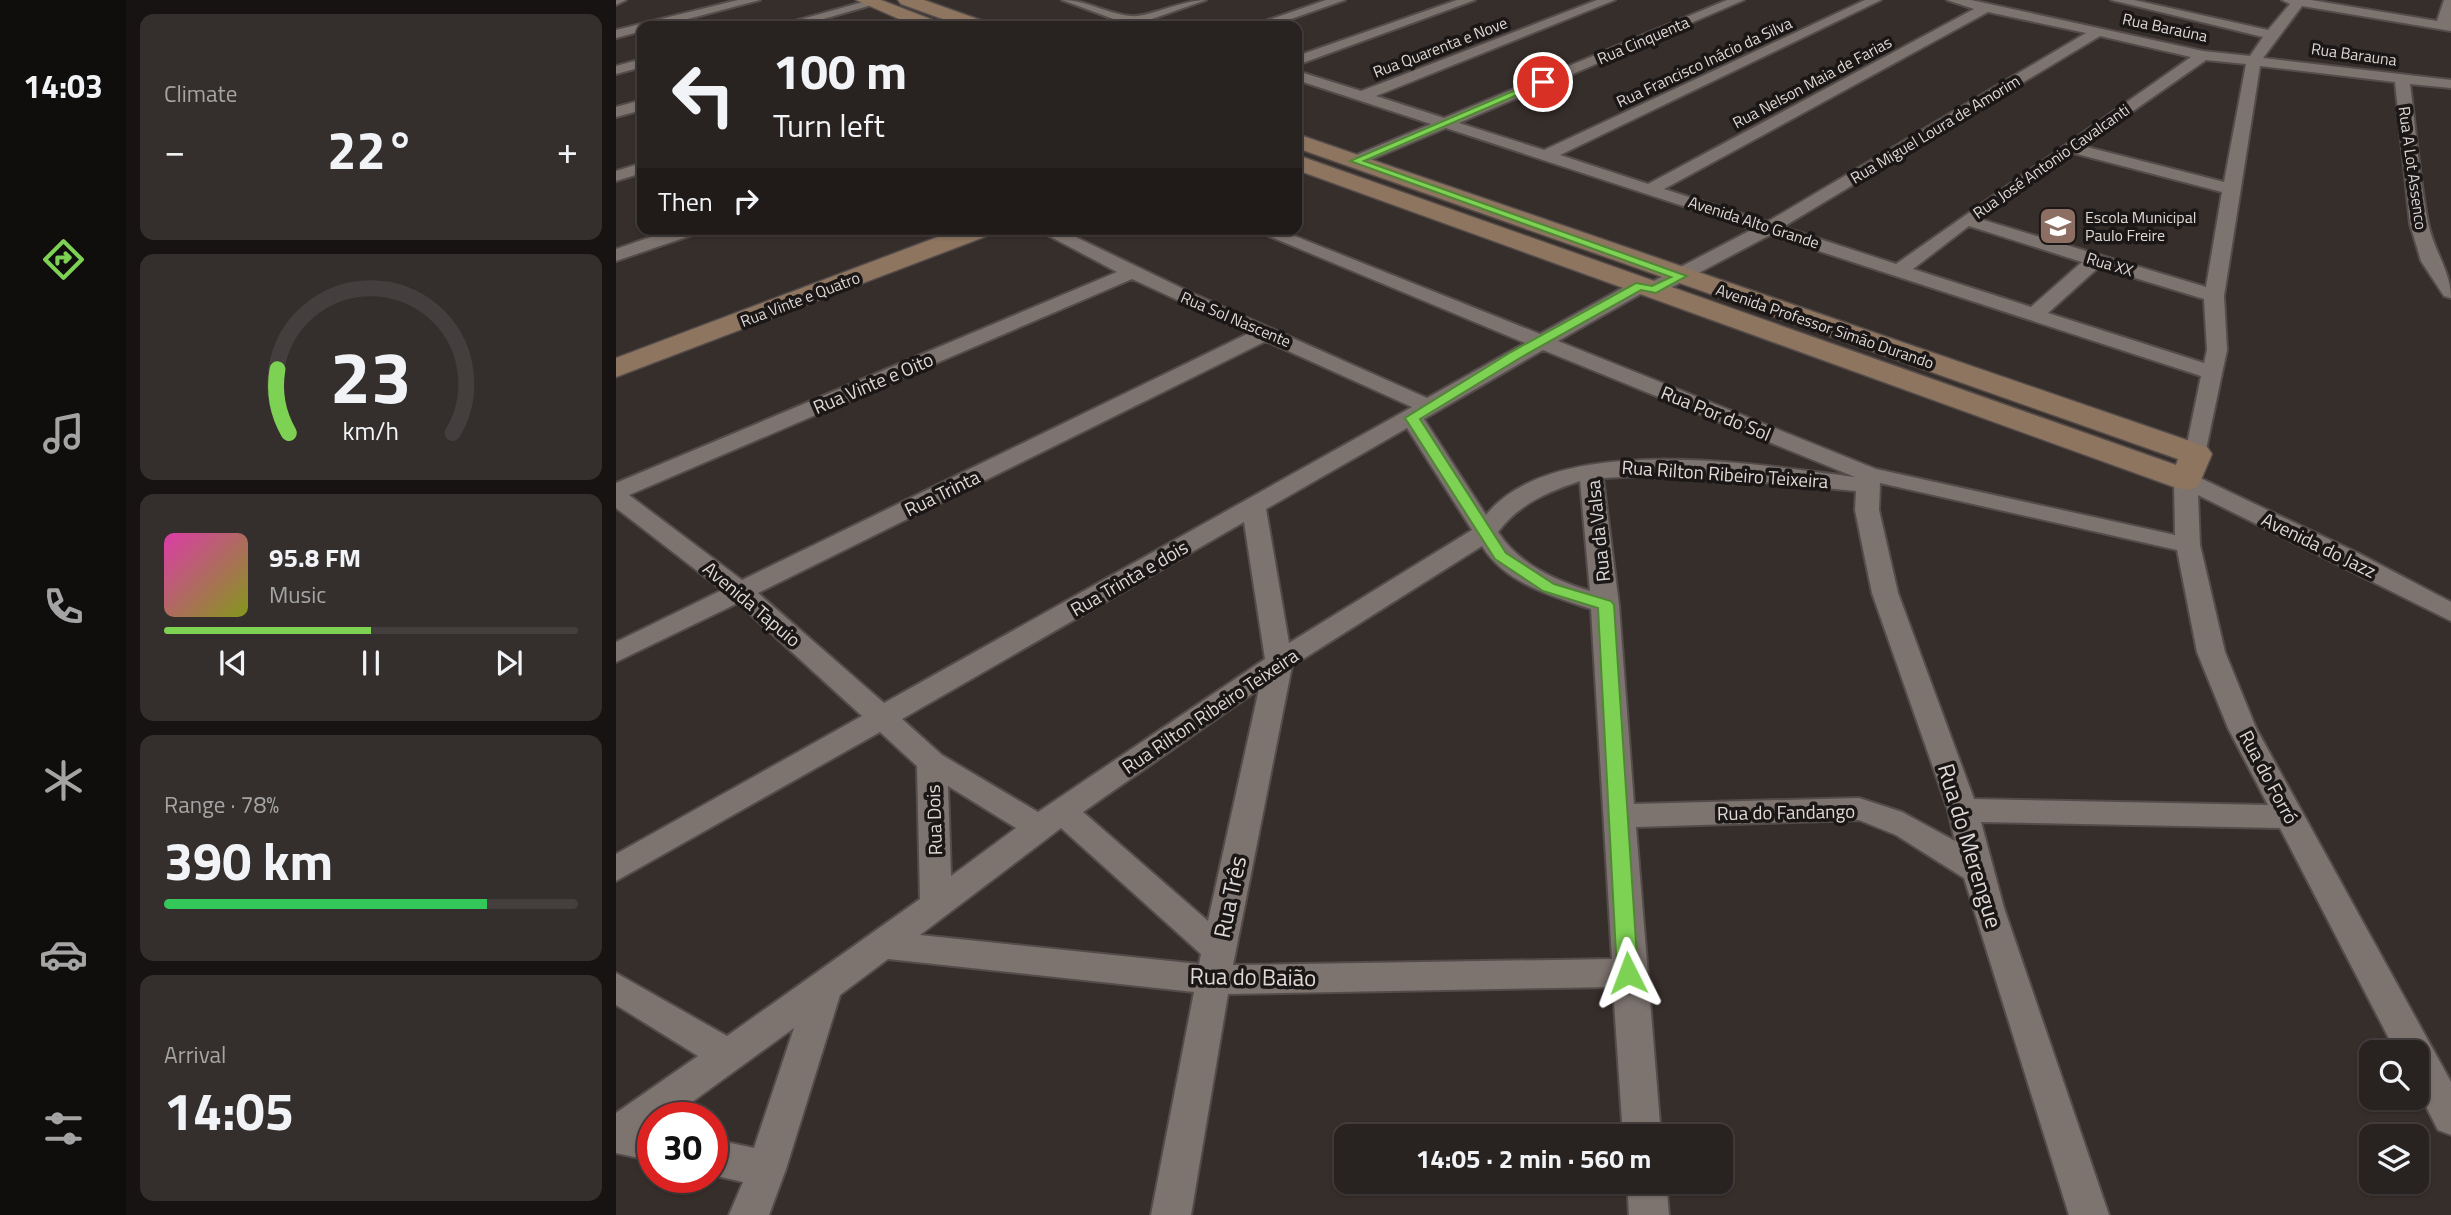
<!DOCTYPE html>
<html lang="en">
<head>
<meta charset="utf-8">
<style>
  :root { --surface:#282220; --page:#342f2d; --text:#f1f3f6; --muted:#a5a4a5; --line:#443f3e; --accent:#7dd153 }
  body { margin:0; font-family:"Titillium Web",sans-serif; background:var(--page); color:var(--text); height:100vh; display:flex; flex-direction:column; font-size:26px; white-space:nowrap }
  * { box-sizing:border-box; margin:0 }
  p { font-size:23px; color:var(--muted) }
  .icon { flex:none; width:38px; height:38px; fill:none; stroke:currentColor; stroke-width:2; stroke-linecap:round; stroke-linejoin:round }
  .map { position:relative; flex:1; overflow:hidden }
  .panel { display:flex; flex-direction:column; gap:14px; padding:14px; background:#161312; width:490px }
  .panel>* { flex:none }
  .guide { position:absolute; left:21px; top:21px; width:665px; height:214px; border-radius:14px; box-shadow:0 2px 5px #0004,0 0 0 2px var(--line); background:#282220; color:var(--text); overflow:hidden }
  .tools { position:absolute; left:1743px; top:1040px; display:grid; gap:14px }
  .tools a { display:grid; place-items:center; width:70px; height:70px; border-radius:14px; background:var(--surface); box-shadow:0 2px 5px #0004,0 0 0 2px var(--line); font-size:35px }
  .speed { position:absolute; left:21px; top:1102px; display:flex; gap:14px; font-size:35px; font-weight:700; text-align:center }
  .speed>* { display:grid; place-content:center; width:91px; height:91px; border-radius:50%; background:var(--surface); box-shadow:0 2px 5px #0004,0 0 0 2px var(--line); line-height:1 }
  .speed .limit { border:10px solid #d22; background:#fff; color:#111 }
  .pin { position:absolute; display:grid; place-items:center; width:60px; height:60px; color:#fff; margin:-30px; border:4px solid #fff; border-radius:50%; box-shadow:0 2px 7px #0007 }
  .me { position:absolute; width:77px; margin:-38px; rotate:357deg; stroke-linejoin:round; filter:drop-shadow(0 0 5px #0008) }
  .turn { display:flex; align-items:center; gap:24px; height:147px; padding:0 21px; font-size:32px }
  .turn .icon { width:91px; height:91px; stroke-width:2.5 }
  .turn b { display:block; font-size:49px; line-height:60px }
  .then { display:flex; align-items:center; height:66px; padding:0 21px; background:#0003; gap:14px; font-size:26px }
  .big { font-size:52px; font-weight:700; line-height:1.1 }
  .panel .widget { flex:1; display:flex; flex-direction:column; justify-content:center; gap:10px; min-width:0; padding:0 24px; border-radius:14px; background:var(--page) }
  .panel .dial { align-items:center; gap:0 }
  .dial svg { height:182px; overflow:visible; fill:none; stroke:var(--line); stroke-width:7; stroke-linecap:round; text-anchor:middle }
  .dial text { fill:var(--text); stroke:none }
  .song { display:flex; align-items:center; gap:21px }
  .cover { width:84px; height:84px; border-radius:10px; background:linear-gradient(135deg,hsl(320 70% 55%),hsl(70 70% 35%)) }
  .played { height:7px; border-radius:4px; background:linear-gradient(90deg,var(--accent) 50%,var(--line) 50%) }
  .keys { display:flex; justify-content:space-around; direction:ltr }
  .heat { display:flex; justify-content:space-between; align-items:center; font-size:38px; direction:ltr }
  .charge { height:10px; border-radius:5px; background:linear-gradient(90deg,#34c759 78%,var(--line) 0) }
  .trip { position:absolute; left:718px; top:1124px; width:399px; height:70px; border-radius:14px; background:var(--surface); box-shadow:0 2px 5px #0004,0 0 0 2px var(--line); font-weight:700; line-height:70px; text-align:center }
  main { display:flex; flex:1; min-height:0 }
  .tab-bar { display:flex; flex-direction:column; width:126px; justify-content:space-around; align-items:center; background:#100e0d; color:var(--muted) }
  .tab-bar .icon { width:49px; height:49px }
  .tab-bar .on { color:var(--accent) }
  .tab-bar b { font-size:32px; color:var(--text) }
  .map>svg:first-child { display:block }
</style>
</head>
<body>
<main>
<nav class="tab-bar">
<b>14:03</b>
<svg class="icon on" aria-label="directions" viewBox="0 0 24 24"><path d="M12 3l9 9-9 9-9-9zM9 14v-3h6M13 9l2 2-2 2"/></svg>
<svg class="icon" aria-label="music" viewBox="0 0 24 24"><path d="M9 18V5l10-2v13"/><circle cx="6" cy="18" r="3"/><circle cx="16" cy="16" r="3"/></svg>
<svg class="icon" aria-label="phone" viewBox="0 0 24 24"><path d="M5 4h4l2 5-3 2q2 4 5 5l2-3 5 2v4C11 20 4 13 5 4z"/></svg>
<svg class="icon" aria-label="climate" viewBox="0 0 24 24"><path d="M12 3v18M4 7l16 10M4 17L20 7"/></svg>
<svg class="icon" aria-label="car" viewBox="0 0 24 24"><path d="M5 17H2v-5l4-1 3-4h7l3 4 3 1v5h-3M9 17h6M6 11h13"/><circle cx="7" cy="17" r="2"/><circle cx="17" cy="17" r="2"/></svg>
<svg class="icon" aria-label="filters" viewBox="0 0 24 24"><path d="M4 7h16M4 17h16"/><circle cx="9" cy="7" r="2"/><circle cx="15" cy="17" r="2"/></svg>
</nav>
<section class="panel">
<div class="widget"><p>Climate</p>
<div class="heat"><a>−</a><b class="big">22°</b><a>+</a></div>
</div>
<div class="widget dial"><svg viewBox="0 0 100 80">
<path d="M14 69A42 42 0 1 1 86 69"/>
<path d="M14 69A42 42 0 0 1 9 41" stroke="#7dd153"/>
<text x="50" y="56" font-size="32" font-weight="700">23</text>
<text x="50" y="72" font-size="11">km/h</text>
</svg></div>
<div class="widget">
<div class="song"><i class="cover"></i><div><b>95.8 FM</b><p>Music</p></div></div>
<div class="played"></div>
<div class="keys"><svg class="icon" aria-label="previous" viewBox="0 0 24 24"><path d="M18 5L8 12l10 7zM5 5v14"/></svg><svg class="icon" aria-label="pause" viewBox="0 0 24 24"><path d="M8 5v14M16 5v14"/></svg><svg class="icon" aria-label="next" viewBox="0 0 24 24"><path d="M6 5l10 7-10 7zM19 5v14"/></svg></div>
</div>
<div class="widget"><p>Range · 78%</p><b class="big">390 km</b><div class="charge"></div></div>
<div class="widget"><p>Arrival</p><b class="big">14:05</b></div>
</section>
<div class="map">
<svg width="1835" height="1215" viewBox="0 0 1835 1215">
  <rect width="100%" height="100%" fill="#362e2b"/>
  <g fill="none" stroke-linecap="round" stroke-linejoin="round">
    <!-- street casing -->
    <g stroke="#544c4a" stroke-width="4">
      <g id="street">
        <path d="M 0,0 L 10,0 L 0,5 Z"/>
        <path d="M 122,0 L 144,0 L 45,26 L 26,26 L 26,31 L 0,38 L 0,30 Z"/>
        <path d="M 254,0 L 263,3 L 183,26 L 161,26 Z"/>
        <path d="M 446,0 C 471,0 491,14 515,16 C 531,18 566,0 590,0 L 530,21 L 539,26 L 511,24 Z"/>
        <path d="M 710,0 L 729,0 L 655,26 L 635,26 Z"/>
        <path d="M 841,0 L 859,0 L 681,65 L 681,56 Z"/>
        <path d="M 981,0 L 999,0 L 760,96 L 828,118 L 1111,0 L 1128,0 L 843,123 L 928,150 L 1249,0 L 1265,0 L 944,155 L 1032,184 L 1358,9 L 1331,0 L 1355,0 L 1587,51 L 1634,56 L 1647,37 L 1495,0 L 1518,0 L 1652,30 L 1674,4 L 1666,0 L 1695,0 L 1821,21 L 1828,0 L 1835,0 L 1835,31 L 1686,6 L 1647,58 L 1835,80 L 1835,88 L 1794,84 C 1800,130 1803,177 1812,222 C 1817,250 1835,271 1835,298 L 1828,296 L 1805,261 L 1794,224 L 1779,82 L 1644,66 L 1608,296 L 1611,350 L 1588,459 L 1580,461 L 1569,454 L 1585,376 L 1154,235 L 1043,294 L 1036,296 L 1028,292 L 942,341 L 1260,469 L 1559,535 L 1558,480 L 1562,475 L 1578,475 L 1744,554 L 1835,602 L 1835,621 L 1582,495 L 1584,545 L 1609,652 L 1640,728 L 1835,1082 L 1835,1135 L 1822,1130 L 1801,1089 L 1801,1052 L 1780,1052 L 1664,828 L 1365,822 L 1388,908 L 1493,1215 L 1453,1215 L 1348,878 L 1280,835 L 1243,820 L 1020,827 L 1045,1136 L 1007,1136 L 997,987 L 612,994 L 575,1215 L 535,1215 L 578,992 L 272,959 L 224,995 L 170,1169 L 153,1215 L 113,1215 L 127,1182 L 96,1175 L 96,1139 L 138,1148 L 178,1028 L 54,1118 L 37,1118 L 37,1161 L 0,1153 L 0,1113 L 82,1056 L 0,1005 L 0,973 L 111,1036 L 304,899 L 301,766 L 264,732 L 0,881 L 0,854 L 246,716 L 122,603 L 0,662 L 0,642 L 106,590 L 0,508 L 0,483 L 501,272 L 420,229 L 443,229 L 578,294 L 811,398 L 909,343 L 636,229 L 661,229 L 924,334 L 1017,282 L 1024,280 L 1032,284 L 1137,229 L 830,128 L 745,164 L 733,164 L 733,158 L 815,124 L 681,80 L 681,71 L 745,91 ZM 1372,12 L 1470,33 L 1151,222 L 1048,189 ZM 1484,36 L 1575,57 L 1280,264 L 1167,227 ZM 1590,60 L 1630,64 L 1608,182 L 1467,146 ZM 1457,153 L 1606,192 L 1590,287 L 1364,219 ZM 1353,226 L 1466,262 L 1415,307 L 1297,269 ZM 1483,267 L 1588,299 L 1591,350 L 1588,363 L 1432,313 ZM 516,279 L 633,333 L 126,580 L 13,495 ZM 650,341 L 796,407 L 268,703 L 142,593 ZM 927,350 L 1239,477 C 1143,465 939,430 870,515 L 808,419 ZM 791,428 L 856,530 L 673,643 L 650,509 ZM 1062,474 L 1240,491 L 1239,510 L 1256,593 L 1332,810 L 1339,841 L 1286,812 L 1243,798 L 1018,804 L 1003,605 L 987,478 ZM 964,481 L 974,591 C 938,580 903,564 882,532 C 903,504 931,492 964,481 ZM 1264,483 L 1561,550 L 1581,652 L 1612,728 L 1652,805 L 1358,799 L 1282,593 L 1263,510 ZM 628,522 L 649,659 L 422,812 L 326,755 L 286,719 ZM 866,546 C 889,583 935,596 975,609 L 996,959 L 617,965 L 676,666 ZM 643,689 L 592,921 L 467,812 ZM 332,786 L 400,828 L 335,876 ZM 445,828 L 585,954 L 583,964 L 304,935 Z"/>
        <path d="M 314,21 L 320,26 L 304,26 Z"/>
        <path d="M 26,59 L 26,67 L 0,74 L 0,66 Z"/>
        <path d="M 26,100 L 26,110 L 0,117 L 0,107 Z"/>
        <path d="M 26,163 L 26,173 L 0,181 L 0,171 Z"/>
        <path d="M 58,229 L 85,229 L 82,233 L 0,261 L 0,249 Z"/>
        <path d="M 1011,1181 L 1050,1181 L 1053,1215 L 1013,1215 Z"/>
      </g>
    </g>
    <!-- secondary casing -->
    <g stroke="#544c4a" stroke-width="3">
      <g id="secondary">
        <path d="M 240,0 L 265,0 L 317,20 L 319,24 L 299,26 Z"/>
        <path d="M 282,0 L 308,0 L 370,22 L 372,26 L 346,26 L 285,4 Z"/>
        <path d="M 681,134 L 1591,447 L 1596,454 L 1582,487 L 1570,490 L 1558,487 L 681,170 L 681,155 L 1560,465 L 1562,459 L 681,148 Z"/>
        <path d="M 343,229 L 379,229 L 376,234 L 0,377 L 0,358 Z"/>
      </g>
    </g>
    <!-- street -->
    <use href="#street" fill="#7d736f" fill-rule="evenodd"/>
    <!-- secondary -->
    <use href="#secondary" fill="#8e7560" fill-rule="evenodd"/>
  </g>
  <!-- route -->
  <path fill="#7dd153" stroke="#518836" stroke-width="2" d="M 923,80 L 931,82 L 748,161 L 1071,276 L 1040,293 L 1025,290 L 904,358 L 804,419 L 890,553 L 938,584 L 995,601 L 998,605 L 1022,973 L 1019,979 L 1012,982 L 1004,979 L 1001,973 L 982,608 L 927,591 L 879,559 L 789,418 L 895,352 L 1020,283 L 1036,286 L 1055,277 L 734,161 Z"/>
  <!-- icons -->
  <defs>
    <g id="school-square" transform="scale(2.0125)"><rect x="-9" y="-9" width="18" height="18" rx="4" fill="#8d6e63" stroke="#1b1716"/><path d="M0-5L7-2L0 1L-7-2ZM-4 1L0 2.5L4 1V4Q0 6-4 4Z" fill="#fff"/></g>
  </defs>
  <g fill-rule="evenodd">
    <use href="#school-square" x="1442" y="226"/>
  </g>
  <g text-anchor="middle" stroke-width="7" stroke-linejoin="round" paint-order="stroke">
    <!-- far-street labels -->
    <g font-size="16" fill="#ded8d6" stroke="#1b1716">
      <text transform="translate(1549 27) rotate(12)" y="6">Rua Baraúna</text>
      <text transform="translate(1027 40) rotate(-23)" y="6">Rua Cinquenta</text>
      <text transform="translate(824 47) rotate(-21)" y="6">Rua Quarenta e Nove</text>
      <text transform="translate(1738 54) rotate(8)" y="6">Rua Barauna</text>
      <text transform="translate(1088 62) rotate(-25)" y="6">Rua Francisco Inácio da Silva</text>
      <text transform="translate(1196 82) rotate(-28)" y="6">Rua Nelson Maia de Farias</text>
      <text transform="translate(1319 129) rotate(-31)" y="6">Rua Miguel Loura de Amorim</text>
      <text transform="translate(1435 161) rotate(-35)" y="6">Rua José Antonio Cavalcanti</text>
      <text transform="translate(1797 168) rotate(82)" y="6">Rua A Lot Assenco</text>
      <text transform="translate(1138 222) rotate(18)" y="6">Avenida Alto Grande</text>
      <text transform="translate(1494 264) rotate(17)" y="6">Rua XX</text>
      <text transform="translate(184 299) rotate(-21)" y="6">Rua Vinte e Quatro</text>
      <text transform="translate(620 319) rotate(23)" y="6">Rua Sol Nascente</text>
      <text transform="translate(1209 326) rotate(19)" y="6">Avenida Professor Simão Durando</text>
    </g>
    <!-- far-poi labels -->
    <g font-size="16" fill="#ded8d6" stroke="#1b1716" text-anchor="start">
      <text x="1469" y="223">Escola Municipal<tspan x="1469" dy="18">Paulo Freire</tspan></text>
    </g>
    <!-- street labels -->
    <g font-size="19" fill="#ded8d6" stroke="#1b1716">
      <text transform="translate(257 383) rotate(-23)" y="7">Rua Vinte e Oito</text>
      <text transform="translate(1100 413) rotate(22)" y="7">Rua Por do Sol</text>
      <text transform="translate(1109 474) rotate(4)" y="7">Rua Rilton Ribeiro Teixeira</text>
      <text transform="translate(326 493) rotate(-26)" y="7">Rua Trinta</text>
      <text transform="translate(982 531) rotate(-96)" y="7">Rua da Valsa</text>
      <text transform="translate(1703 545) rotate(26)" y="7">Avenida do Jazz</text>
      <text transform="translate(513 578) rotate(-30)" y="7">Rua Trinta e dois</text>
      <text transform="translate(136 604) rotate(40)" y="7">Avenida Tapuio</text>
      <text transform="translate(594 711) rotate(-34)" y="7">Rua Rilton Ribeiro Teixeira</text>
      <text transform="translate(1653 777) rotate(62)" y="7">Rua do Forró</text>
      <text transform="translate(1170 812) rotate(-1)" y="7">Rua do Fandango</text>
      <text transform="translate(318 820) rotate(-92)" y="7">Rua Dois</text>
    </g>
    <!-- near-street labels -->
    <g font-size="23" fill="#ded8d6" stroke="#1b1716">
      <text transform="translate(1354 846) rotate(73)" y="8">Rua do Merengue</text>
      <text transform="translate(614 897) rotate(-78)" y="8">Rua Três</text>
      <text transform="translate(637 977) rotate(1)" y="8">Rua do Baião</text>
    </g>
  </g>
</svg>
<div class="tools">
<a><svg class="icon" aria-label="search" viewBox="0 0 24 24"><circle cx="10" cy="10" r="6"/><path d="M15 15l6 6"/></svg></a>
<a><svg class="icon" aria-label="layers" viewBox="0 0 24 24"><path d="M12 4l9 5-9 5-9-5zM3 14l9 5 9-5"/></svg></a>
</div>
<div class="speed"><div class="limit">30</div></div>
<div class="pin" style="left:927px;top:82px;background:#d93025"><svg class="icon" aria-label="arrive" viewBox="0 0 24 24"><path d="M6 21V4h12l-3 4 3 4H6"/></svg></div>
<svg class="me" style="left:1012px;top:973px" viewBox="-20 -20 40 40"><path d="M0-17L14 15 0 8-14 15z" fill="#7dd153" stroke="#fff" stroke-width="4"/></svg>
<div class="trip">14:05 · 2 min · 560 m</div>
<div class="guide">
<div class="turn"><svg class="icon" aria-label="left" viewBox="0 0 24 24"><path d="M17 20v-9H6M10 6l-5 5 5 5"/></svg><div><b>100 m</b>Turn left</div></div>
<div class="then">Then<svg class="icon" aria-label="right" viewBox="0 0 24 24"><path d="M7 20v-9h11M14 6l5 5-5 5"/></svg></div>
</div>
</div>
</main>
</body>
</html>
